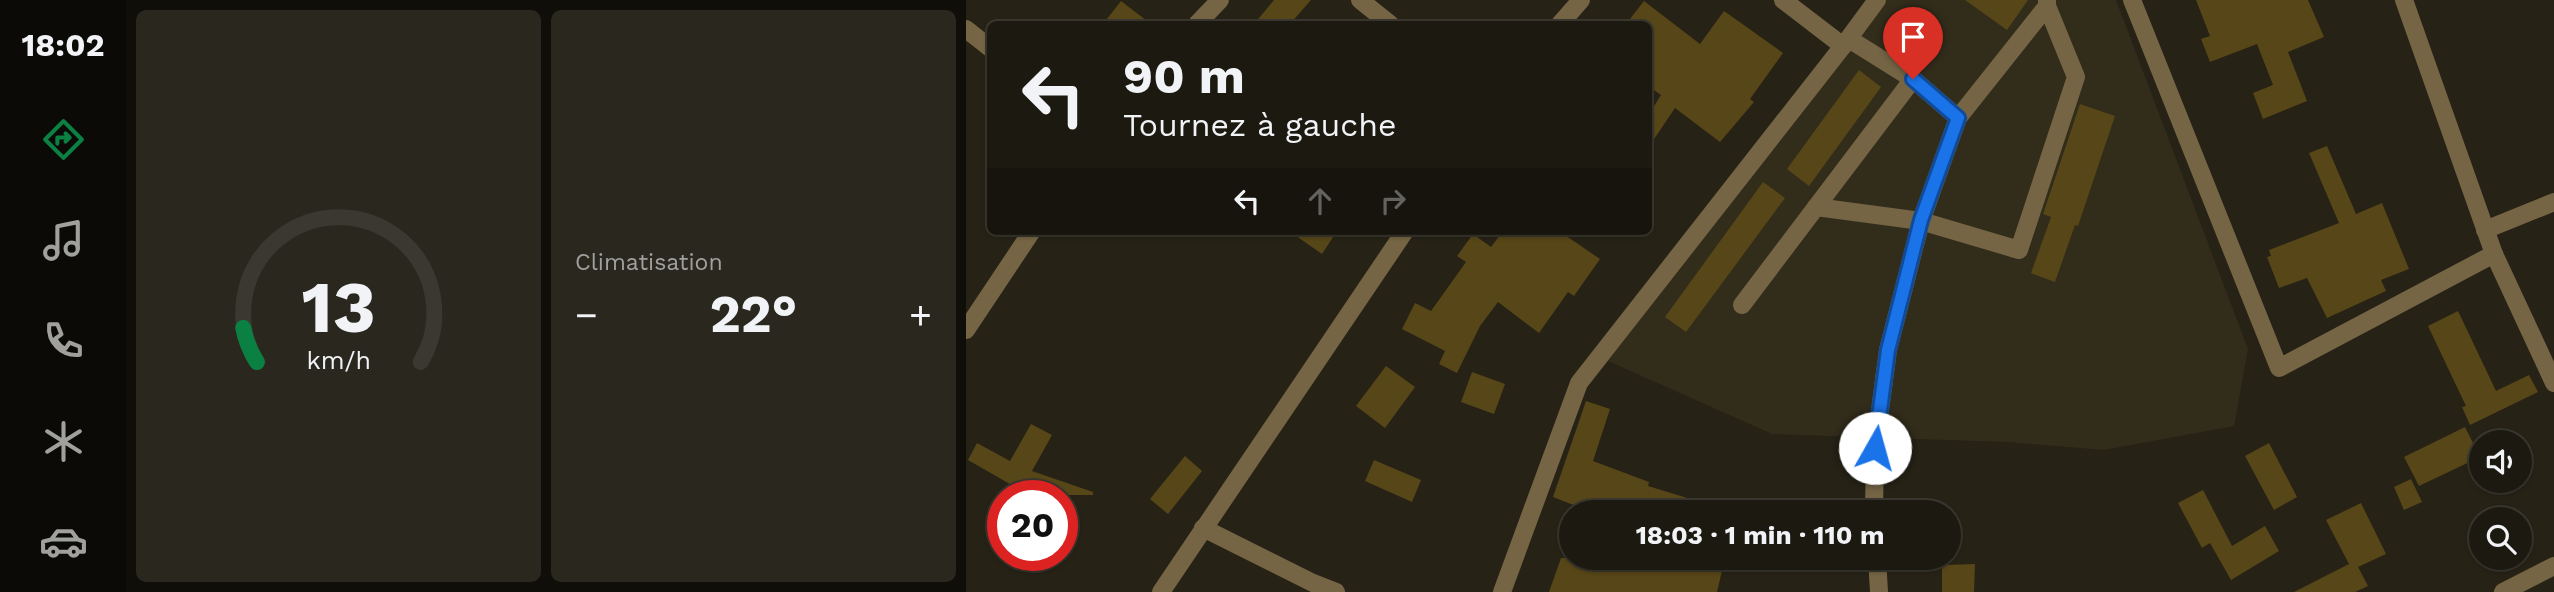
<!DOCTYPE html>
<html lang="fr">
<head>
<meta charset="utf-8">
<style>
  :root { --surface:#1c1a10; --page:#29271e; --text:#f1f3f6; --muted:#a0a19f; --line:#3a3830; --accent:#0b8043 }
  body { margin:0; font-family:"Work Sans",sans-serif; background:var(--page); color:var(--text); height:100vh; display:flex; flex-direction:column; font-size:26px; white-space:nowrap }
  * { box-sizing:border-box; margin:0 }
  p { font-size:23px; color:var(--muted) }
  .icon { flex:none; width:38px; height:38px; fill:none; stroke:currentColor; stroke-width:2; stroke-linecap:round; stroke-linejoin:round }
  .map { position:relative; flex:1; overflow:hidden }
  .details { display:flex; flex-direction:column; gap:10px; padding:10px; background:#0f0e09; width:840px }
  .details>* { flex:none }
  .banner { position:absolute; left:21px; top:21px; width:665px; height:214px; border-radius:10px; box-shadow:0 2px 5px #0004,0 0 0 2px var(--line); background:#1c1a10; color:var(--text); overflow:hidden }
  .fabs { position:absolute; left:1503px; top:430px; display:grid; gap:14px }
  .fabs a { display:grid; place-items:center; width:63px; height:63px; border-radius:50%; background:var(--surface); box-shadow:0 2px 5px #0004,0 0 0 2px var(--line); font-size:35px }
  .speed { position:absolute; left:21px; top:480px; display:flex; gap:14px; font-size:35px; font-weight:700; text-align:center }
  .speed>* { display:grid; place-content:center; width:91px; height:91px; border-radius:50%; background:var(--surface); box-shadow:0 2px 5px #0004,0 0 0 2px var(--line); line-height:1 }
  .speed .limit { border:10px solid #d22; background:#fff; color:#111 }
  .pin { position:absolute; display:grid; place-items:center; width:60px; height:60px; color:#fff; margin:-72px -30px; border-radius:50% 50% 50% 0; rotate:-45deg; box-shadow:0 0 7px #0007 }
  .pin .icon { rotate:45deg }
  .me { position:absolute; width:77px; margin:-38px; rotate:7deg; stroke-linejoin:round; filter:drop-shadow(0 0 5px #0008) }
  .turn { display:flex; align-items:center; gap:24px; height:147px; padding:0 21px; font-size:32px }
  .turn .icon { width:91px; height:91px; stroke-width:2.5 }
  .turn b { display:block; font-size:49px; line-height:60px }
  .lanes { display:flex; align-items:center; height:66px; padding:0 21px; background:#0003; justify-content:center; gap:35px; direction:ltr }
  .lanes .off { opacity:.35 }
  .big { font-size:52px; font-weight:700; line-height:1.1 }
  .details .widget { flex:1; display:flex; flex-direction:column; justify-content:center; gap:10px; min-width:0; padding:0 24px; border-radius:10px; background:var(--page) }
  .details .dial { align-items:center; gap:0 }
  .dial svg { height:182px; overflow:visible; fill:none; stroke:var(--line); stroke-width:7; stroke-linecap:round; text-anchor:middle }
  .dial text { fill:var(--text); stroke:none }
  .heat { display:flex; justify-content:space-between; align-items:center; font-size:38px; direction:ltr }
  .details .tiles { flex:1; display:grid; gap:10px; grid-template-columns:repeat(2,1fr) }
  .trip { position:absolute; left:593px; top:500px; width:402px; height:70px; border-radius:35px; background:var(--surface); box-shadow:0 2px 5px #0004,0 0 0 2px var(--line); font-weight:700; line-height:70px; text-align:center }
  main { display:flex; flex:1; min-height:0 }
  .dock { display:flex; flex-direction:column; width:126px; justify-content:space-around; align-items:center; background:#0b0a06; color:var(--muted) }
  .dock .icon { width:49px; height:49px }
  .dock .on { color:var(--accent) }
  .dock b { font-size:32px; color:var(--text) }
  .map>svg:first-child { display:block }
</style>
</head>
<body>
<main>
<nav class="dock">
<b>18:02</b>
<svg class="icon on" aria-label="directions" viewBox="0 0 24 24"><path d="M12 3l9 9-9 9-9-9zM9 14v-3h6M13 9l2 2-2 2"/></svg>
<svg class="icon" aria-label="music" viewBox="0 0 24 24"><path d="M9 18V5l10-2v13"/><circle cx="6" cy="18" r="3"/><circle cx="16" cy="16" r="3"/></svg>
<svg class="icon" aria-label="phone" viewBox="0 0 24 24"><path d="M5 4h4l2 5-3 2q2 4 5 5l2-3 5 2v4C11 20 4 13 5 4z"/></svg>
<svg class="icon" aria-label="climate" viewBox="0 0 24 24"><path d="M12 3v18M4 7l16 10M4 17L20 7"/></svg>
<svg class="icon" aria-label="car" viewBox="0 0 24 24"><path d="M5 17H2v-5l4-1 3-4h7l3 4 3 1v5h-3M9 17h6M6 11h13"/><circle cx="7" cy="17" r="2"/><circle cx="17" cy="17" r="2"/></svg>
</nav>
<section class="details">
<div class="tiles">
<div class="widget dial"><svg viewBox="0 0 100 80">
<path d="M14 69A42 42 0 1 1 86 69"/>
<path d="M14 69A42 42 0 0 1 8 54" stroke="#0b8043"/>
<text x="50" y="56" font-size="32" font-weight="700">13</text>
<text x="50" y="72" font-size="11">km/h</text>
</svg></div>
<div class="widget"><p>Climatisation</p>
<div class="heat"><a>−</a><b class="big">22°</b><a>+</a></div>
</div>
</div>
</section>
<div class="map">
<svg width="1588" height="592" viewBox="0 0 1588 592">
  <rect width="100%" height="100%" fill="#262216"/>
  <!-- built -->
  <path fill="#322c1b" d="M 919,0 L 1150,0 L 1282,349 L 1268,426 L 1138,450 L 1042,442 L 806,434 L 642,361 Z"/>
  <!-- building -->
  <g fill="#574617">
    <path d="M 308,0 L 345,0 L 324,24 L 288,24 Z"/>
    <path d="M 999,0 L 1062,0 L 1041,30 Z"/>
    <path d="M 1230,0 L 1342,0 L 1358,37 L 1322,52 L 1341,101 L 1297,119 L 1287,93 L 1307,85 L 1291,44 L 1244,62 L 1235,39 L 1244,36 Z"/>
    <path d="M 155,1 L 185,24 L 137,24 Z"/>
    <path d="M 678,1 L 734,44 L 758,11 L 817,53 L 784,99 L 788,102 L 754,142 L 709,108 L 682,148 L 683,114 L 695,95 L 682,86 L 682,24 L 660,24 Z"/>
    <path d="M 893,70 L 915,87 L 843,186 L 821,169 Z"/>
    <path d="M 1114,104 L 1149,116 L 1112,226 L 1109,225 L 1089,282 L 1065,273 L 1085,217 L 1077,214 Z"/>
    <path d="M 1361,146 L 1390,214 L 1416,203 L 1443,269 L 1415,280 L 1420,291 L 1361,318 L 1341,278 L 1313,288 L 1301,257 L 1305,256 L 1303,250 L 1373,223 L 1343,153 Z"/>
    <path d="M 797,182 L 819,198 L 720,332 L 699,317 Z"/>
    <path d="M 323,231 L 371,231 L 356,254 Z"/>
    <path d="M 537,231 L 593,231 L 634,259 L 608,296 L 602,292 L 573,333 L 532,302 L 514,326 L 491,373 L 473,364 L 479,351 L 436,329 L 449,303 L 465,311 L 500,262 L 491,256 L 507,234 L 525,247 Z"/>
    <path d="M 1492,311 L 1530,391 L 1563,375 L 1572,392 L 1504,425 L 1496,407 L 1500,406 L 1462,326 Z"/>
    <path d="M 420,366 L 449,387 L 419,428 L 390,406 Z"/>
    <path d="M 506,372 L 539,384 L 528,414 L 495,402 Z"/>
    <path d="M 620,401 L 644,409 L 627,461 L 683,482 L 682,486 L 754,508 L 753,513 L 681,513 L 642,500 L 637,513 L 628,513 L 587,497 Z"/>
    <path d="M 65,424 L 86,435 L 66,471 L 127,492 L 127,495 L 74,495 L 49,487 L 2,460 L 11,443 L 44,461 Z"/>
    <path d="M 1499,427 L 1514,457 L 1453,486 L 1438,457 Z"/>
    <path d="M 1303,443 L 1331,497 L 1308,510 L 1279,456 Z"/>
    <path d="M 219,456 L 236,471 L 202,514 L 184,499 Z"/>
    <path d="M 408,460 L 455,480 L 446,502 L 399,481 Z"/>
    <path d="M 1445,479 L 1456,502 L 1438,510 L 1428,487 Z"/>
    <path d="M 1237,490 L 1266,546 L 1299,526 L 1313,551 L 1265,580 L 1244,543 L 1236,548 L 1212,503 Z"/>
    <path d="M 1395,503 L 1420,554 L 1392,567 L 1402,586 L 1389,592 L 1328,592 L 1383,564 L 1360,520 Z"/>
    <path d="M 595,558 L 759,558 L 751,592 L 583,592 Z"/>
    <path d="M 1009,564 L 1008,592 L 976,592 L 976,565 Z"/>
  </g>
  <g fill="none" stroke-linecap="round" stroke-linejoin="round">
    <!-- minor -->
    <g stroke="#756545" stroke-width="18">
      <path d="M 394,0 L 424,24"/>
      <path d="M 817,0 L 877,46"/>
      <path d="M 1166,0 L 1313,368 L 1528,254"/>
      <path d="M 1438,0 L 1528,254 L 1588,383"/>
      <path d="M 231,24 L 254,0"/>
      <path d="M 594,24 L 615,0"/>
      <path d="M 0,29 L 24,48"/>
      <path d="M 883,39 L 947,79 L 992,118"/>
      <path d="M 850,207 L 955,221 L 1053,250 L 1110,77 L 1081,6 L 1081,0"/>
      <path d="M 1519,230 L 1588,202"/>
      <path d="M 776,305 L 947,79"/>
      <path d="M 0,330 L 66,231"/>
      <path d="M 908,513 L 909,448 L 922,350 L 955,221 L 992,118 L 1081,6"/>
      <path d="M 237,528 L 347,583 L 370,592"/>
      <path d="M 911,558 L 913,592"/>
      <path d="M 195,592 L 439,231"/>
      <path d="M 536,592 L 613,383 L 877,46 L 911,0"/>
      <path d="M 1537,592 L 1588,566"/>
    </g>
  </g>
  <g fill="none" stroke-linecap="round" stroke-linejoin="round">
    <!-- route casing -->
    <g stroke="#114b97" stroke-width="18">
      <path id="route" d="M 909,448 L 922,350 L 955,220 L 992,118 L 947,79"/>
    </g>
    <!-- route -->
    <use href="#route" stroke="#1a73e8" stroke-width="12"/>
  </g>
</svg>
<div class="fabs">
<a><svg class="icon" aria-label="sound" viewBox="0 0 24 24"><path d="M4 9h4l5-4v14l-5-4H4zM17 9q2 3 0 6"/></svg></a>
<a><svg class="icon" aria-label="search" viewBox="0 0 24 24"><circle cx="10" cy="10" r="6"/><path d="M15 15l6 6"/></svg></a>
</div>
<div class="speed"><div class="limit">20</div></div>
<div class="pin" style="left:947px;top:79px;background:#d93025"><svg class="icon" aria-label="arrive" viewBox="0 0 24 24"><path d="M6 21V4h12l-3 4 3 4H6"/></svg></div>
<svg class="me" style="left:909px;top:448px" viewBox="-20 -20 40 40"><circle r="19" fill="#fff"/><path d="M0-13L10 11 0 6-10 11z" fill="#1a73e8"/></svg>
<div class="trip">18:03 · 1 min · 110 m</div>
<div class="banner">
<div class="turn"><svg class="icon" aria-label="left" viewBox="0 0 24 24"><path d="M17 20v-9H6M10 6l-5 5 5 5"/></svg><div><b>90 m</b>Tournez à gauche</div></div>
<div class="lanes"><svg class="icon" aria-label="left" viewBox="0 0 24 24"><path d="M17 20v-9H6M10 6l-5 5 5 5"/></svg><svg class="icon off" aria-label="ahead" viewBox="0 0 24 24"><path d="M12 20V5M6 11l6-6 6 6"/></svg><svg class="icon off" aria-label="right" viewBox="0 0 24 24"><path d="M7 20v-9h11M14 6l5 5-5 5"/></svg></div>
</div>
</div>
</main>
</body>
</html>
